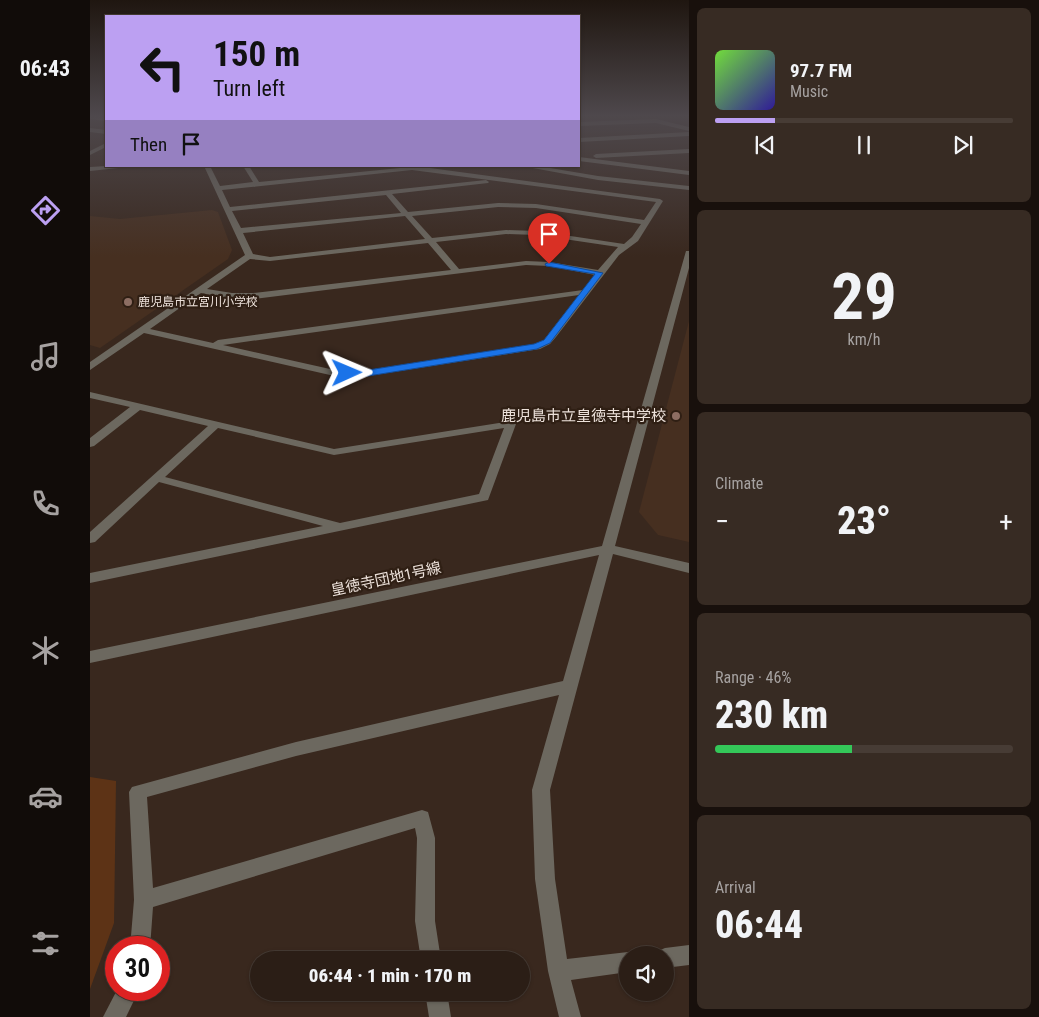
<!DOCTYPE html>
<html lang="en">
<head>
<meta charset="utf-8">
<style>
  :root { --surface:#2b1e16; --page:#372b23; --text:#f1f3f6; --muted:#a6a2a1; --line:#473c35; --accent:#bca0f2 }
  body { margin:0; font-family:"Roboto Condensed","Noto Sans JP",sans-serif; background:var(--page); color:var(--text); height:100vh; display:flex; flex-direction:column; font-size:19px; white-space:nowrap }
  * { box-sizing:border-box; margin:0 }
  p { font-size:16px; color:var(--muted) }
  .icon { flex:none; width:28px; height:28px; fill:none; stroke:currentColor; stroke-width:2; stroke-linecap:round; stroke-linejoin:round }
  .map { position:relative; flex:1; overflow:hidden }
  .panel { display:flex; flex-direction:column; gap:8px; padding:8px; background:#18100c; width:350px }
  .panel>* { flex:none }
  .top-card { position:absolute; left:15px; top:15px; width:475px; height:152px; border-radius:0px; box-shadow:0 1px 4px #0004,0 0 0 1px var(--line); background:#bca0f2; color:#111; overflow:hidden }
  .controls { position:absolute; left:529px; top:946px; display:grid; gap:10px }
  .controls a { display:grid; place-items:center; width:55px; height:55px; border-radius:50%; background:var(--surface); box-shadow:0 1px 4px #0004,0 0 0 1px var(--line); font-size:25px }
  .speed { position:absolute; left:15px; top:936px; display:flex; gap:10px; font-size:25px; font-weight:700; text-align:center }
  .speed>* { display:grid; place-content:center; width:65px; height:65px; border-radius:50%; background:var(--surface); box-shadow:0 1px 4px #0004,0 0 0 1px var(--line); line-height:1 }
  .speed .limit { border:8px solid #d22; background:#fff; color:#111 }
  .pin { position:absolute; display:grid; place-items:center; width:42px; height:42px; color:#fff; margin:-51px -21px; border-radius:50% 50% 50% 0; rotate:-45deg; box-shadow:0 0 5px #0007 }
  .pin .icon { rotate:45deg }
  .me { position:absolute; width:55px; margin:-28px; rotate:89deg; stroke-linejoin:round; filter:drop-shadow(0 0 4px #0008) }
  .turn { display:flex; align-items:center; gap:18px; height:105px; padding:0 25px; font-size:22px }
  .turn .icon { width:65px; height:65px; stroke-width:2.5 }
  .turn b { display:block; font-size:35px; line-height:42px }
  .then { display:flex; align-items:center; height:48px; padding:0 25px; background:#0003; gap:10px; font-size:19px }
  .big { font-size:38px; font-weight:800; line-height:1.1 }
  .panel .widget { flex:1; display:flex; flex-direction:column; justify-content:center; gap:8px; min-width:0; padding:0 18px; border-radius:8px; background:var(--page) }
  .panel .dial { align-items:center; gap:0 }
  .dial b { font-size:65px; line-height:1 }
  .song { display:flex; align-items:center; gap:15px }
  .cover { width:60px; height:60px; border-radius:8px; background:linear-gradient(135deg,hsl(100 70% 55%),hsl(250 70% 35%)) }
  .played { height:5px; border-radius:2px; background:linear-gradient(90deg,var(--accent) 20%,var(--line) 20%) }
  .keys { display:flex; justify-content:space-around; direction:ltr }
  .heat { display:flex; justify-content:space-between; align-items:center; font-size:28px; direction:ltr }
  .charge { height:8px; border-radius:4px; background:linear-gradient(90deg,#34c759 46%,var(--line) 0) }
  .trip { position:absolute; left:160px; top:951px; width:280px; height:50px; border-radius:25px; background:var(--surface); box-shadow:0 1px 4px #0004,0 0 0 1px var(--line); font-weight:800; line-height:50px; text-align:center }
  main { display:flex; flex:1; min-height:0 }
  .menu { display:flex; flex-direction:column; width:90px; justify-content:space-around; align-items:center; background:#110c09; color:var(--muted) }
  .menu .icon { width:35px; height:35px }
  .menu .selected { color:var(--accent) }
  .menu b { font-size:22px; color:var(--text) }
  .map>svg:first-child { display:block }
</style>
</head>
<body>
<main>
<nav class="menu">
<b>06:43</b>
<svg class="icon selected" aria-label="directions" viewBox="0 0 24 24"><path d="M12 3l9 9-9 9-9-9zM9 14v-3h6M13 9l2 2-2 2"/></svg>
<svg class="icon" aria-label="music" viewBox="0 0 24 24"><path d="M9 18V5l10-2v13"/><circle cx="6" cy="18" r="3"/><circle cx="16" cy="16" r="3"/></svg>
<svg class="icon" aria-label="phone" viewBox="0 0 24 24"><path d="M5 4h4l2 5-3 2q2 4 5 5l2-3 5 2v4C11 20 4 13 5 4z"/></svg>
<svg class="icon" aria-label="climate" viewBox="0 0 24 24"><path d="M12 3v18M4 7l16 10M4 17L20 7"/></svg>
<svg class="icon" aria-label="car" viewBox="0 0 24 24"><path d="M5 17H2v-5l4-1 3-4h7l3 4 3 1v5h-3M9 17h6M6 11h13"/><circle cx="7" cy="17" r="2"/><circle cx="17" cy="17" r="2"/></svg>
<svg class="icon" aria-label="filters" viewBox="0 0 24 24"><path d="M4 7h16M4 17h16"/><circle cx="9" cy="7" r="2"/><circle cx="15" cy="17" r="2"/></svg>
</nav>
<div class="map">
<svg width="599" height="1017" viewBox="0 0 599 1017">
  <rect width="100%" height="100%" fill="#39281e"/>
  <!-- built -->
  <g fill="#462f20">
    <path d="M 122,210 L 128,212 L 142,250 L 138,259 L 10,348 L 0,345 L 0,216 L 30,219 Z"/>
    <path d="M 599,321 L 599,542 L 568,535 L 549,512 Z"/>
  </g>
  <!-- green -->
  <path fill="#5d3316" d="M 0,777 L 26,781 L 24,923 L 0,989 Z"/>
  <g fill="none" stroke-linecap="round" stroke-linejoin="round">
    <!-- minor -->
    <g fill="#6c685f" fill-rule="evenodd">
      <path d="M 0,115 L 16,117 L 16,121 L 0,119 Z"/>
      <path d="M 566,119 L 599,127 L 599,131 L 566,123 L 489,126 L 489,122 Z"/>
      <path d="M 0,128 L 16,130 L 16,134 L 0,132 Z"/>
      <path d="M 599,132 L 599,136 L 489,142 L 489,138 Z"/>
      <path d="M 16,143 L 16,147 L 0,155 L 0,151 Z"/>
      <path d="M 599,149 L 599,153 L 506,158 L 503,156 L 506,154 Z"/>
      <path d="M 489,157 L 599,171 L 599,175 L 489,161 Z"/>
      <path d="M 16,166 L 47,166 L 0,171 L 0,167 Z"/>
      <path d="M 114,166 L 120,166 L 130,186 L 163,182 L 153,166 L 159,166 L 169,182 L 310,168 L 306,166 L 325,166 L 570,199 L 573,201 L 548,241 L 529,255 L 466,337 L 460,344 L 450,349 L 278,376 L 240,375 L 54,333 L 0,370 L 0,362 L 155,255 ZM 322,170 L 566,202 L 554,220 L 446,204 L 408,203 L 318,212 L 302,194 L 398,183 L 399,182 L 396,180 L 140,207 L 132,190 ZM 296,195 L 311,213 L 151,228 L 142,211 ZM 408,207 L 446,208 L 551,224 L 542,237 L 534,244 L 447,231 L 416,230 L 342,238 L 322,216 ZM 315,216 L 335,239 L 180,257 L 163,254 L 153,233 ZM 416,234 L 447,235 L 528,247 L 508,270 L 459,262 L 436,261 L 369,269 L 346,242 ZM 338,243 L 361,270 L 163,293 L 142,293 L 117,289 L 160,259 L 180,261 ZM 436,265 L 459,266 L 505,275 L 493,290 L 128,340 L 123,343 L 60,329 L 111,293 L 142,299 L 163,299 ZM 489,295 L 454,340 L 445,344 L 278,370 L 240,369 L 133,345 Z"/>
      <path d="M 432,166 L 448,166 L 508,176 L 599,186 L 599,190 L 508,180 Z"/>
      <path d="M 596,251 L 599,251 L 599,268 L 525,546 L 599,563 L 599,573 L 523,554 L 460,790 L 465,879 L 477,959 L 538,952 L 545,955 L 538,955 L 538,972 L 481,980 L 491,1017 L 469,1017 L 458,971 L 445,879 L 442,790 L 469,695 L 206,756 L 57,797 L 63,888 L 332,810 L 338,812 L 345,838 L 345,921 L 351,960 L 331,960 L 325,921 L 327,838 L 325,828 L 63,907 L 60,948 L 40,948 L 44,900 L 39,792 L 42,787 L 206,742 L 473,681 L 509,555 L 0,663 L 0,651 L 512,546 Z"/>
      <path d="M 0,392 L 244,449 L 421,421 L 426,424 L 398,500 L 0,583 L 0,573 L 233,526 L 69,482 L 5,542 L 0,543 L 0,532 L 118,426 L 50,410 L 4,446 L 0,447 L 0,438 L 40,407 L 0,398 ZM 128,428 L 244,455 L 414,428 L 389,494 L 250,523 L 75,477 Z"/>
      <path d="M 599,945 L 599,965 L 575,968 L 575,955 L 566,955 L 568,951 L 575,948 Z"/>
      <path d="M 27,990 L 49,990 L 36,1017 L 13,1017 Z"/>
      <path d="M 335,992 L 357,992 L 361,1017 L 339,1017 Z"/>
    </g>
  </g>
  <!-- sky -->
  <linearGradient id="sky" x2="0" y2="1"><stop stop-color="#1f1610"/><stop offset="0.45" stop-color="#4e484c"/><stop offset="1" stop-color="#4e484c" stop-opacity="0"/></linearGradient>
  <rect width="599" height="257" fill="url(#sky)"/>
  <!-- route -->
  <path fill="#1a73e8" stroke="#114b97" d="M 459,262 L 513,273 L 460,343 L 447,349 L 278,376 L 257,376 L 253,373 L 257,370 L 278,370 L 444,344 L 454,340 L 505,274 L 456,266 L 455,264 Z"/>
  <!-- markers -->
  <g fill="#8d6e63" stroke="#2f1f14" stroke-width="2">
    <circle cx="38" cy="302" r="5"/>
    <circle cx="586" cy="416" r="5"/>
  </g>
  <g text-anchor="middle" stroke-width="4.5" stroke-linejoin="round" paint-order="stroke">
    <!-- far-poi labels -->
    <g font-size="12" fill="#ece1da" stroke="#2f1f14" text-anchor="start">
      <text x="48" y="306">鹿児島市立宮川小学校</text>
    </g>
    <!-- poi labels -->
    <g font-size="15" fill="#ece1da" stroke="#2f1f14" text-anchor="end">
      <text x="576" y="421">鹿児島市立皇徳寺中学校</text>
    </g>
    <!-- street labels -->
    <g font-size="15" fill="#ece1da" stroke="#2f1f14">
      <text transform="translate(296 579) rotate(-12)" y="5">皇徳寺団地1号線</text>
    </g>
  </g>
</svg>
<div class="controls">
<a><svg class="icon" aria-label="sound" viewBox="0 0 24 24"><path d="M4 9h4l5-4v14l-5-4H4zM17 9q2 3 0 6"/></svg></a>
</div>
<div class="speed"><div class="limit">30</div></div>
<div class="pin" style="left:459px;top:264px;background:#d93025"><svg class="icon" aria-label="arrive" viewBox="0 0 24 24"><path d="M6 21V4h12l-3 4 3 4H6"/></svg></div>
<svg class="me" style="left:257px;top:373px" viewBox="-20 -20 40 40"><path d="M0-17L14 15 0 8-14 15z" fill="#1a73e8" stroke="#fff" stroke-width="4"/></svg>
<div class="trip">06:44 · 1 min · 170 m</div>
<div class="top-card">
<div class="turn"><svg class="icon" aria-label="left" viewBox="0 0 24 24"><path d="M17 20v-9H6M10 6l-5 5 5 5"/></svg><div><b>150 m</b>Turn left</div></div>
<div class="then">Then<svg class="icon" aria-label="arrive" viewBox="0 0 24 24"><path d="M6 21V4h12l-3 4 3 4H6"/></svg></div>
</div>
</div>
<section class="panel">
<div class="widget">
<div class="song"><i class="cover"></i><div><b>97.7 FM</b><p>Music</p></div></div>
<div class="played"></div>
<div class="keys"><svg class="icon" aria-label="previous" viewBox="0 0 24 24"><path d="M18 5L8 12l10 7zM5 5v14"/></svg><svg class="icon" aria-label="pause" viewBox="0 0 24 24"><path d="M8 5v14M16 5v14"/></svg><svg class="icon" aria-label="next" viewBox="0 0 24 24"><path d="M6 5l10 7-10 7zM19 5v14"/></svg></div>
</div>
<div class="widget dial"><b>29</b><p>km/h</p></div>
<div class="widget"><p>Climate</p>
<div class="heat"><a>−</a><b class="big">23°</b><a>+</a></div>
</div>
<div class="widget"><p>Range · 46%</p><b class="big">230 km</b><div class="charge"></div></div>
<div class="widget"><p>Arrival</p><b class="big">06:44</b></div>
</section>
</main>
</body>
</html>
